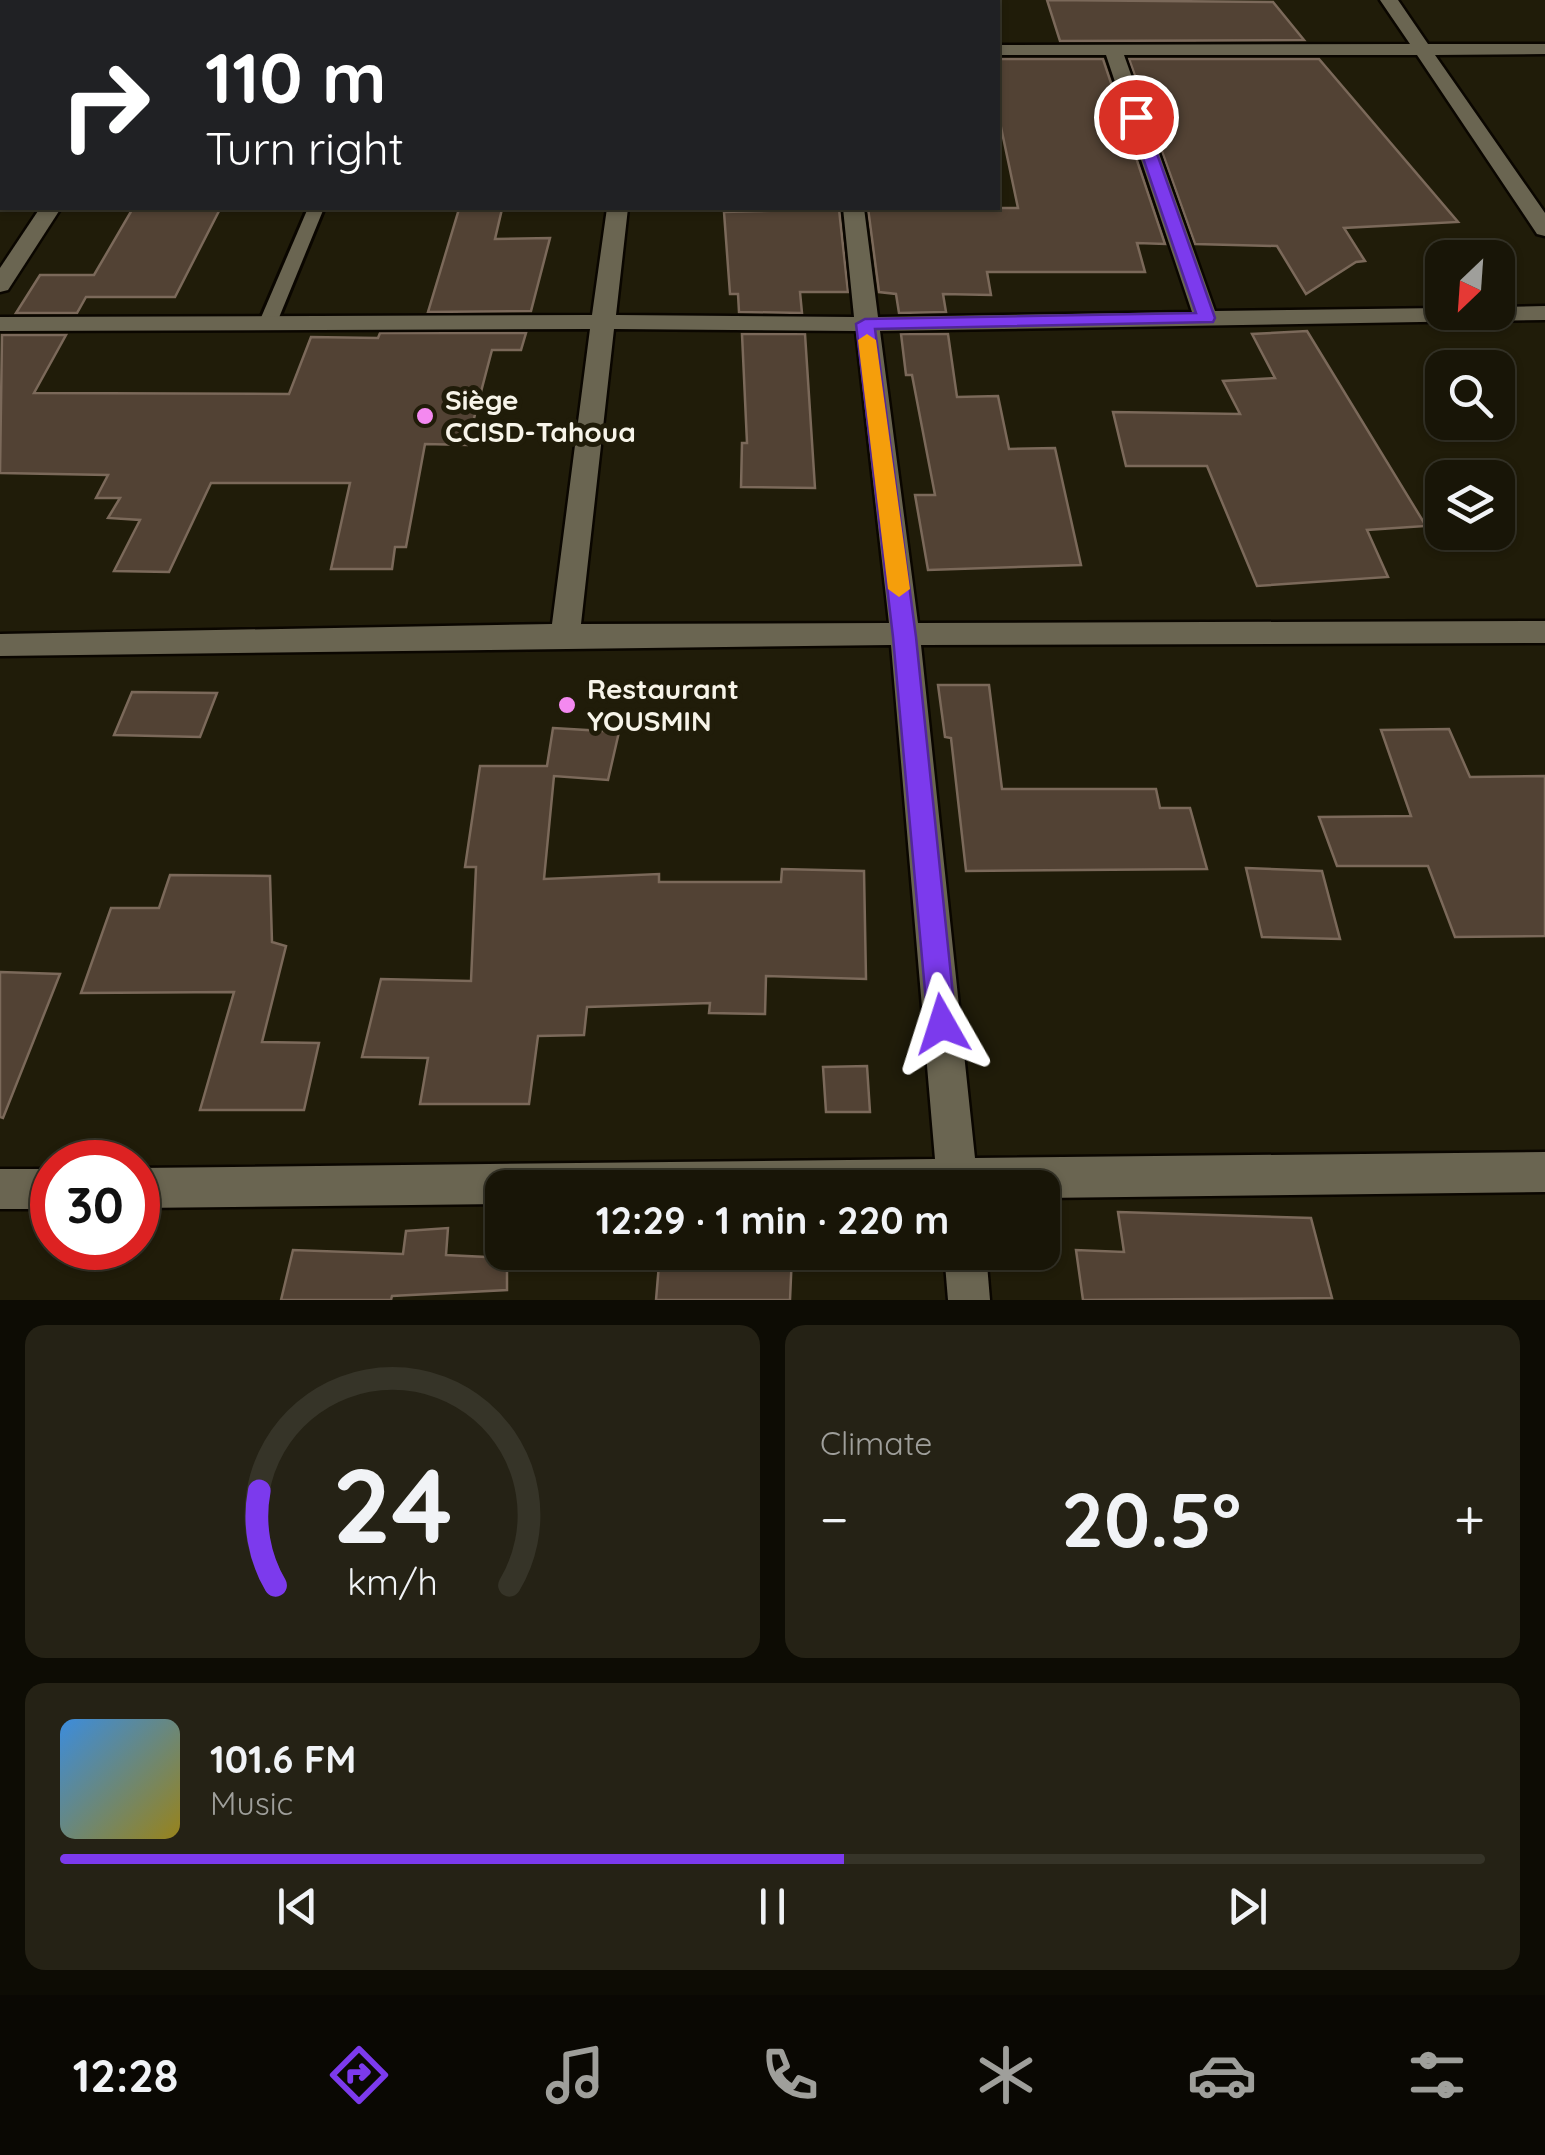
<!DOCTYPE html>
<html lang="en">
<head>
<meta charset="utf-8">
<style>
  :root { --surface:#181507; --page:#252215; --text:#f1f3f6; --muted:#9f9f9b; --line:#363428; --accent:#7c3aed }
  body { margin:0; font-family:Quicksand,sans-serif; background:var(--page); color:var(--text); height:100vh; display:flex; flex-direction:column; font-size:38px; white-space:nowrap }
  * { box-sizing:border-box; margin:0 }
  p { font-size:32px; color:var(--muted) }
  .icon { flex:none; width:55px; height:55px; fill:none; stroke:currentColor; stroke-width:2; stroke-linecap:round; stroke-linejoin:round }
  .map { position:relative; height:1300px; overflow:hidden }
  .details { display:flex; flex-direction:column; gap:25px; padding:25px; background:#0d0c04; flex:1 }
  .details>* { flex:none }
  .banner { position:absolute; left:0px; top:0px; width:1000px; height:210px; box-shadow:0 2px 8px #0004,0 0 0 2px var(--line); background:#202124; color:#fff; overflow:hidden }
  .needle { width:65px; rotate:205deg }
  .tools { position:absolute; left:1425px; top:240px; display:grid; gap:20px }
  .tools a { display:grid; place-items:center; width:90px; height:90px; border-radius:20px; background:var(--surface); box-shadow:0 2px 8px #0004,0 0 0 2px var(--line); font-size:50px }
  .speed { position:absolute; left:30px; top:1140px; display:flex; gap:20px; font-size:50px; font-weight:700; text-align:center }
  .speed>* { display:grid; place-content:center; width:130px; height:130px; border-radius:50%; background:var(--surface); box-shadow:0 2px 8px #0004,0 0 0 2px var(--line); line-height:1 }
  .speed .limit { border:15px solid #d22; background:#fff; color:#111 }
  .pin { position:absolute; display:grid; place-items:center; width:85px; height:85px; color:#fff; margin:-42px; border:5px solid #fff; border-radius:50%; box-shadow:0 2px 10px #0007 }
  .me { position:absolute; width:110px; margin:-55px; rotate:354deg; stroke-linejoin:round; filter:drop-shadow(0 0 8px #0008) }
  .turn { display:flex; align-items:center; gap:35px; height:210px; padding:0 40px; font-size:45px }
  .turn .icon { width:130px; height:130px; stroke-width:2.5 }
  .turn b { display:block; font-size:70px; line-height:85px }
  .big { font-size:75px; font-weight:800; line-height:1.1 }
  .details .tile { flex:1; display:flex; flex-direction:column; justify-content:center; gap:15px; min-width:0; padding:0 35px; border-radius:20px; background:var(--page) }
  .details .dial { align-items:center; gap:0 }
  .dial svg { height:260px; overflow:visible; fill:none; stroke:var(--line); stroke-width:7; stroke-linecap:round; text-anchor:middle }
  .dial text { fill:var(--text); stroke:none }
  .song { display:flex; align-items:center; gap:30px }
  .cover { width:120px; height:120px; border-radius:15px; background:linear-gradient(135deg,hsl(210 70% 55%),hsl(50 70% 35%)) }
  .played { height:10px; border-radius:5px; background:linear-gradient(90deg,var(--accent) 55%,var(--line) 55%) }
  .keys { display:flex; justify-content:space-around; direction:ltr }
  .heat { display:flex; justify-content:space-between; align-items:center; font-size:55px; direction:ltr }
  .details .tiles { flex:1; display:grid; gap:25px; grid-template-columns:1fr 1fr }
  .tile:last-child { grid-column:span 2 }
  .trip { position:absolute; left:485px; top:1170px; width:575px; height:100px; border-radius:20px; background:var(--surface); box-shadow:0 2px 8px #0004,0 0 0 2px var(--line); font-weight:800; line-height:100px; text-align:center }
  .dock { display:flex; height:160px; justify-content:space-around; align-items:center; background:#0a0803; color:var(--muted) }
  .dock .icon { width:70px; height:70px }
  .dock .active { color:var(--accent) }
  .dock b { font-size:45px; color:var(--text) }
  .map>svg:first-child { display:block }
</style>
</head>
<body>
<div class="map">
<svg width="1545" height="1300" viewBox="0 0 1545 1300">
  <rect width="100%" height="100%" fill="#201c09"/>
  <!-- building -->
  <g fill="#524234" stroke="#7b695a" stroke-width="2.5">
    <path d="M 1047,0 L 1273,2 L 1304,40 L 1060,41 Z"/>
    <path d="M 998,59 L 1103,59 L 1165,244 L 1137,243 L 1145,272 L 987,272 L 991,295 L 943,294 L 946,312 L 899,313 L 896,294 L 879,292 L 868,208 L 1018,208 L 998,113 Z"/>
    <path d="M 1129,59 L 1319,59 L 1458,222 L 1344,228 L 1365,261 L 1356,262 L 1306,294 L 1277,246 L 1195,244 Z"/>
    <path d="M 133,208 L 220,209 L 175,297 L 86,297 L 77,313 L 16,313 L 40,275 L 94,275 Z"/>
    <path d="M 459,209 L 502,209 L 495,239 L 550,238 L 531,311 L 428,312 Z"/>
    <path d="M 839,209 L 848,292 L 800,292 L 802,313 L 739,312 L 738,294 L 730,294 L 724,212 Z"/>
    <path d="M 1307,331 L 1426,526 L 1367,530 L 1388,577 L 1257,586 L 1207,466 L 1126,466 L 1113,412 L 1240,414 L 1223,381 L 1275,378 L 1252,334 Z"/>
    <path d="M 380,333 L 526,333 L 521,350 L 492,350 L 467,445 L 425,444 L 406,547 L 395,547 L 392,569 L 331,569 L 350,483 L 211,483 L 169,572 L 114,571 L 140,520 L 108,518 L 120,498 L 96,498 L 108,475 L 0,473 L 2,335 L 66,335 L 34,393 L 289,394 L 311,337 L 378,338 Z"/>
    <path d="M 742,334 L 805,334 L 815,488 L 741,487 L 742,443 L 747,443 Z"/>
    <path d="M 901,334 L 948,334 L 957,397 L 998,396 L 1009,449 L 1055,448 L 1081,565 L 928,570 L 915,495 L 935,495 L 912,375 L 906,375 Z"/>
    <path d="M 938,685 L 989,685 L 1002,789 L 1156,789 L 1160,808 L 1190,808 L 1207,869 L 966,871 L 951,738 L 945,737 Z"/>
    <path d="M 132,692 L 217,693 L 200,737 L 114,735 Z"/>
    <path d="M 553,728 L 619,732 L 608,780 L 554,776 L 544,879 L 659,874 L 659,882 L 781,882 L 782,869 L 864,871 L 866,979 L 766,976 L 765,1014 L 709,1013 L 710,1003 L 587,1007 L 584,1035 L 538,1036 L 529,1104 L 420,1104 L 428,1058 L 362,1057 L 381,979 L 471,981 L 476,867 L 465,867 L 480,766 L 547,766 Z"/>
    <path d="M 1449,729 L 1470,777 L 1545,776 L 1545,936 L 1455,937 L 1428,866 L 1337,866 L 1319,817 L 1411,816 L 1381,730 Z"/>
    <path d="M 1246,868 L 1322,871 L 1340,939 L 1262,937 Z"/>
    <path d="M 170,875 L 270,876 L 272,942 L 286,946 L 262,1042 L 319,1043 L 304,1110 L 200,1110 L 234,992 L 81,993 L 111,908 L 159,908 Z"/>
    <path d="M 0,972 L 60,974 L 3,1118 L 0,1117 Z"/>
    <path d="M 867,1066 L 870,1112 L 826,1112 L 823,1067 Z"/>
    <path d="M 1118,1212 L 1311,1218 L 1332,1298 L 1083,1300 L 1076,1250 L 1124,1252 Z"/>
    <path d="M 448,1228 L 446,1255 L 507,1258 L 507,1290 L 392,1296 L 391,1300 L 281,1300 L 293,1250 L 403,1254 L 406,1231 Z"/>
    <path d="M 660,1252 L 792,1254 L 790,1300 L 656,1300 Z"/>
  </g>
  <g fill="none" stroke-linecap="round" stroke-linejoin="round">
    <!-- service casing -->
    <g stroke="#0a0600" stroke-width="6">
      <path id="service" d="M 308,208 L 324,208 L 278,320 L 269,325 L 263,324 L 260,320 Z"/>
    </g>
    <!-- minor casing -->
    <g stroke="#0a0600" stroke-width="5">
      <g id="minor">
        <path d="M 633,0 L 651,0 L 651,2 L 634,2 Z"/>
        <path d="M 825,0 L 843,0 L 843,2 L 826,2 Z"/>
        <path d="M 1380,0 L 1398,0 L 1428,44 L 1545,44 L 1545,54 L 1435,55 L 1545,213 L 1545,236 L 1537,234 L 1417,55 L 1124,55 L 1215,311 L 1442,308 L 1442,312 L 1498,312 L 1498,307 L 1545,306 L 1545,320 L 880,331 L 918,623 L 1545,621 L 1545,643 L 921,645 L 975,1158 L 1545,1152 L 1545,1192 L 1042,1198 L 1042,1188 L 502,1188 L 502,1204 L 138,1208 L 138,1168 L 935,1159 L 891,645 L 0,656 L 0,634 L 552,624 L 590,329 L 0,331 L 0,317 L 592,315 L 607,208 L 628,208 L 616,315 L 854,317 L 843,208 L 864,208 L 878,317 L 1192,312 L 1106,55 L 998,55 L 998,45 L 1410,44 ZM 614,329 L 856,331 L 889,623 L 581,624 Z"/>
        <path d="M 0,50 L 2,51 L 2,62 L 0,62 Z"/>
        <path d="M 40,208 L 61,208 L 8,290 L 0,292 L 0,268 Z"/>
        <rect x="0" y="1169" width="52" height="40"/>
        <path d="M 944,1252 L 986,1252 L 990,1300 L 948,1300 Z"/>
      </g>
    </g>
    <!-- service -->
    <use href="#service" fill="#6a6551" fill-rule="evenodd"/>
    <!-- minor -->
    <use href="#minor" fill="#6a6551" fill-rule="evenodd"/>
  </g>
  <!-- route -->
  <path fill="#7c3aed" stroke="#51269a" stroke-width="2.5" d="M 1136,113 L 1144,117 L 1215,318 L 1213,322 L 875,329 L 916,637 L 956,1024 L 952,1033 L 942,1037 L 932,1033 L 928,1024 L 893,637 L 856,324 L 865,319 L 1196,313 L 1129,117 Z"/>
  <!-- slow -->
  <path fill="#f59e0b" d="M 867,334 L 876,340 L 910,589 L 899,597 L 888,589 L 858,340 Z"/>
  <!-- markers -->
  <g fill="#f489f0" stroke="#201c09" stroke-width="4">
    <circle cx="425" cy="416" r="10"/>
    <circle cx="567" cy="705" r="10"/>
  </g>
  <g text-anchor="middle" stroke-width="10" stroke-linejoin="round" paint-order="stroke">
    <!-- poi labels -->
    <g font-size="28" font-weight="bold" fill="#f7f4e9" stroke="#201c09" text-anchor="start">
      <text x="445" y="410">Siège<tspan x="445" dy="32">CCISD-Tahoua</tspan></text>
      <text x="587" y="699">Restaurant<tspan x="587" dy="32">YOUSMIN</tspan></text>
    </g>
  </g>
</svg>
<div class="tools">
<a><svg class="needle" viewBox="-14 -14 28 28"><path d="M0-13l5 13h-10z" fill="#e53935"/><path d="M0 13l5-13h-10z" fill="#9f9f9b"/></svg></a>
<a><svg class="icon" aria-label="search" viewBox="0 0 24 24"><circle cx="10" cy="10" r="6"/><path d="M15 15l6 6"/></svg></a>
<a><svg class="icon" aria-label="layers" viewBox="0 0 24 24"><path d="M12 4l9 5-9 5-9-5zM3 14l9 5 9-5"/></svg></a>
</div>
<div class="speed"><div class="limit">30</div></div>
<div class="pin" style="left:1136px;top:117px;background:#d93025"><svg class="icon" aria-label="arrive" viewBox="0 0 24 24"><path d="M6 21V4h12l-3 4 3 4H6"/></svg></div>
<svg class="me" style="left:942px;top:1024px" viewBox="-20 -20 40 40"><path d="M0-17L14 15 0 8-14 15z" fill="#7c3aed" stroke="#fff" stroke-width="4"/></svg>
<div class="trip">12:29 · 1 min · 220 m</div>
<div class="banner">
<div class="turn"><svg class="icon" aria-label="right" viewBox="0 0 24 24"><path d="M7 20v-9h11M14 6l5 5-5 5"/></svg><div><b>110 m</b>Turn right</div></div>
</div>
</div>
<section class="details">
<div class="tiles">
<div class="tile dial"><svg viewBox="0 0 100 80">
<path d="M14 69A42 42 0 1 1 86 69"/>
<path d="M14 69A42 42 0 0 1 9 40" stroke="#7c3aed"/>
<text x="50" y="56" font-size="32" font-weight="700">24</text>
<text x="50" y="72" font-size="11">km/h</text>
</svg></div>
<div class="tile"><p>Climate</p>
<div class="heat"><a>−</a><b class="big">20.5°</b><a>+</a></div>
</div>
<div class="tile">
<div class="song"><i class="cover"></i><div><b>101.6 FM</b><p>Music</p></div></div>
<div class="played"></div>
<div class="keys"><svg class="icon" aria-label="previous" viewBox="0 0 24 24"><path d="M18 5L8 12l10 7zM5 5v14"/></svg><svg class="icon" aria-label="pause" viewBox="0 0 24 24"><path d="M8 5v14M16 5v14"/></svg><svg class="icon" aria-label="next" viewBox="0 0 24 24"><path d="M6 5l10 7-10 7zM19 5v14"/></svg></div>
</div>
</div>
</section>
<nav class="dock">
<b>12:28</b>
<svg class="icon active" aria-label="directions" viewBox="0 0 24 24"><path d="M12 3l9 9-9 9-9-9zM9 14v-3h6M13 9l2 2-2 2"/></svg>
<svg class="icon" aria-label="music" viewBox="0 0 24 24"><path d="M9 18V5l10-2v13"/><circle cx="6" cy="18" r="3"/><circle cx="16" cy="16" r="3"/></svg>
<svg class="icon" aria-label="phone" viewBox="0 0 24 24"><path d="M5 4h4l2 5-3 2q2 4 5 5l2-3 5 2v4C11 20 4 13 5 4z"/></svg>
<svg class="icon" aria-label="climate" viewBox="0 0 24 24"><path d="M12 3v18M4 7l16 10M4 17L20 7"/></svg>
<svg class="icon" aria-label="car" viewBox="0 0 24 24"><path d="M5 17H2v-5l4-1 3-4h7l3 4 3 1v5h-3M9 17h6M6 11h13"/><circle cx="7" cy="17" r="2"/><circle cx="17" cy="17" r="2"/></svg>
<svg class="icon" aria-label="filters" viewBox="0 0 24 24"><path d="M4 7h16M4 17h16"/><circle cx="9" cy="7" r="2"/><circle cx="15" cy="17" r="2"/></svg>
</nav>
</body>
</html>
